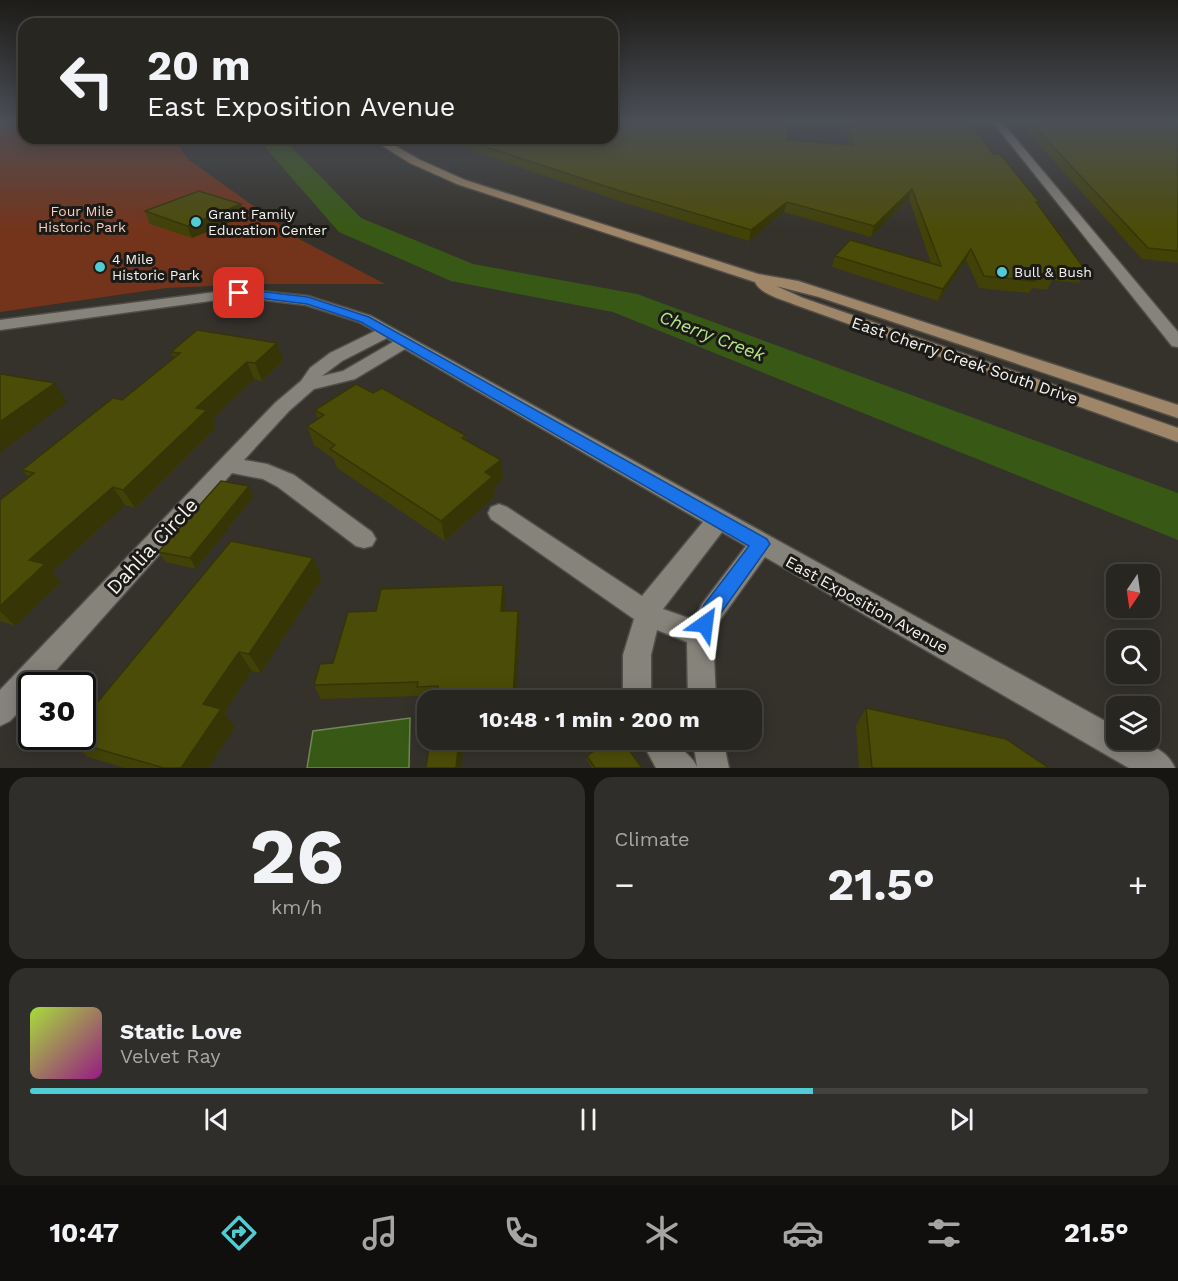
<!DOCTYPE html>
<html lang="en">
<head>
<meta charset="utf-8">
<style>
  :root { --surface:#282621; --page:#302e2a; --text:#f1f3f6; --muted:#a5a5a5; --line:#44433f; --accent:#51ccd3 }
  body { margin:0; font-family:"Work Sans",sans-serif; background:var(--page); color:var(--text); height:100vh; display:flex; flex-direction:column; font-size:22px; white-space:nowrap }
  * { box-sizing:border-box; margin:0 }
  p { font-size:20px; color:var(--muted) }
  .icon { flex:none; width:33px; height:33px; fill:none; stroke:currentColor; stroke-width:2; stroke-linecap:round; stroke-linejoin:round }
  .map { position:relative; height:768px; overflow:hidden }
  .details { display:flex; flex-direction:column; gap:9px; padding:9px; background:#161512; flex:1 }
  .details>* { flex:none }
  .top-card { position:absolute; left:18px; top:18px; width:600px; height:126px; border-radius:18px; box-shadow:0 3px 15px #0003,0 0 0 2px var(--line); background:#282621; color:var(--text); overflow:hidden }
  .needle { width:39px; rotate:193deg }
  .fabs { position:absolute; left:1106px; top:564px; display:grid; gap:12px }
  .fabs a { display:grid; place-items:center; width:54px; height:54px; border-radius:12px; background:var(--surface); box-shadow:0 3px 15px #0003,0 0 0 2px var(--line); font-size:30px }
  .speed { position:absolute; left:18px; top:672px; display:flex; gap:12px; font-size:30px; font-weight:700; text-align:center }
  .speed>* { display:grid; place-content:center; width:78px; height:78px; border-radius:50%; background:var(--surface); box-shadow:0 3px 15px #0003,0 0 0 2px var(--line); line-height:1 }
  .speed .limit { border:3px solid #111; border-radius:9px; background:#fff; color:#111 }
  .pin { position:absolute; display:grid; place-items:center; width:51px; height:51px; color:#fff; margin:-26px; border-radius:12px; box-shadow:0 3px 9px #0006 }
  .me { position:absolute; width:66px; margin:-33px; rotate:31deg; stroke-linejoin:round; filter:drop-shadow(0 0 4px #0008) }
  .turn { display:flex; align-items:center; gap:21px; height:126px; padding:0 30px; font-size:27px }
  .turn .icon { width:78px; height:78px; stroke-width:2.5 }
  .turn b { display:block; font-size:42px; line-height:51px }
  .big { font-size:45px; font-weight:700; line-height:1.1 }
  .details .tile { flex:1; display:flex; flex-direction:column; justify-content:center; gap:9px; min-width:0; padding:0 21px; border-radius:18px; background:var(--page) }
  .details .dial { align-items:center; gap:0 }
  .dial b { font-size:78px; line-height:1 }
  .song { display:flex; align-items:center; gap:18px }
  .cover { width:72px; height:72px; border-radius:9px; background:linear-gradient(135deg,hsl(80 70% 55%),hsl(310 70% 35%)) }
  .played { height:6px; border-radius:3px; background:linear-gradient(90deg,var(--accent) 70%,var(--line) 70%) }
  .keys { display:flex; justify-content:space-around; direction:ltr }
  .heat { display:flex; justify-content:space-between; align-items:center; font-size:33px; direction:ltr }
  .details .tiles { flex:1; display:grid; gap:9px; grid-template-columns:1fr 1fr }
  .tile:last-child { grid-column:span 2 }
  .trip { position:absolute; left:417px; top:690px; width:345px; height:60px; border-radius:18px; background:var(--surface); box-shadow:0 3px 15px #0003,0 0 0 2px var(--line); font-weight:700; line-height:60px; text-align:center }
  .tabs { display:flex; height:96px; justify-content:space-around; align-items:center; background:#100f0d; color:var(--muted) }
  .tabs .icon { width:42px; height:42px }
  .tabs .on { color:var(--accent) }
  .tabs b { font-size:27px; color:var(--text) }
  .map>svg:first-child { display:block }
</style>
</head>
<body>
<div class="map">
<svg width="1178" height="768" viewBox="0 0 1178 768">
  <rect width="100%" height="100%" fill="#35322c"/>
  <!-- green -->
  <path fill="#74341c" d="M 0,121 L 24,121 L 24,138 L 173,138 L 188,159 L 301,240 L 385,284 L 257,284 L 166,288 L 0,312 Z"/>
  <!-- water -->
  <path fill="#385915" stroke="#718756" stroke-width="1.5" d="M 410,718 L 409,768 L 307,768 L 313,731 Z"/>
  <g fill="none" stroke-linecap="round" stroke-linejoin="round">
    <!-- river -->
    <path fill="#385915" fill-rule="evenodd" d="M 257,138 L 283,138 L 361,218 L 473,264 L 637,294 L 1178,493 L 1178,540 L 613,312 L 451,281 L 339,232 Z"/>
    <!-- street casing -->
    <g stroke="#514e49" stroke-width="3">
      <g id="street">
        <path d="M 992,121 L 1001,121 L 1178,332 L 1178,347 L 1172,346 Z"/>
        <path d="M 239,289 L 308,296 L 371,316 L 1116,727 L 1116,740 C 1138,740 1165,745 1175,768 L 1129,768 L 765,557 L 720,620 L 713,635 L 716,700 L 688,700 L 687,642 L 657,630 L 651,655 L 651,700 L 623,700 L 623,655 L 634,619 L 491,519 L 488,513 L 491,507 L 499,504 L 507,507 L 642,596 L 703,522 L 405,349 L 355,379 L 314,389 L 289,411 L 244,460 L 267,464 L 294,475 L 372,532 L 376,539 L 372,546 L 364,548 L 356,546 L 278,487 L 263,479 L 232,473 L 42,686 L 32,686 L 32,698 L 10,721 L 0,726 L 0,690 L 220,460 L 275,403 L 301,381 L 310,368 L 330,353 L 375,331 L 359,322 L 306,305 L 239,297 L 0,330 L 0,320 ZM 387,338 L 393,342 L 343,371 L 322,376 L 342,361 ZM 722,532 L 746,546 L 702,604 L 694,620 L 663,609 Z"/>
        <path d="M 641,740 L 673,740 C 681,751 692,755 697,767 L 693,740 L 723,740 L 729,768 L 656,768 Z"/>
      </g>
    </g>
    <!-- secondary casing -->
    <g stroke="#514e49" stroke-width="3">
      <path id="secondary" d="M 370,138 L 382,138 L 418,159 L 465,180 L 758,274 L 798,281 L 1178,405 L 1178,418 L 819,297 L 776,286 L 803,298 L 1178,428 L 1178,442 L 793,304 C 781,299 760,294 755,282 L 457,184 L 410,163 Z"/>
    </g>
    <!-- street -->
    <use href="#street" fill="#86837b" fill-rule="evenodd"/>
    <!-- secondary -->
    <use href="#secondary" fill="#a08668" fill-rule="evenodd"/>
  </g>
  <!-- wall -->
  <g fill="#414108">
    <path d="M 843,121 L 969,121 L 993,154 L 1040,203 L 1038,205 L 1086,271 L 1079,283 L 1052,280 L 1047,290 L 1032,288 L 1029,293 L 979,288 L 966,260 L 938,301 L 832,267 L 835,256 L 931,263 L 909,199 L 871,237 L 784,212 L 749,241 L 616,200 L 472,151 L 451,138 L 612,138 L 787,140 L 848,145 Z"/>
    <path d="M 1018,121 L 1178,121 L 1178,263 L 1142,259 Z"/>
    <path d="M 145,211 L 245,216 L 192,238 L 150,224 Z"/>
    <path d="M 277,343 L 283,360 L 262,381 L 254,379 L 212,419 L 216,428 L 135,508 L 125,505 L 52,572 L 61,582 L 15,626 L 0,621 L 0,500 L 28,477 L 22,470 L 122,400 L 174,358 L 171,352 Z"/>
    <path d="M 373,393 L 465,435 L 466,440 L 503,479 L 494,487 L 495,496 L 445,541 L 337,468 L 334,459 L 314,445 L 307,426 L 318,419 L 315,410 Z"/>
    <path d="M 254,496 L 196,569 L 166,562 L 158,552 Z"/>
    <path d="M 313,558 L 322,578 L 261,673 L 252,671 L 224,713 L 235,727 L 208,768 L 125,768 L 88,757 L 67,740 Z"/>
    <path d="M 506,601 L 505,611 L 520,626 L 516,700 L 428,700 L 428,701 L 422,702 L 420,696 L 321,699 L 314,685 L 333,663 L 376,611 Z"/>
    <path d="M 866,708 L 1049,768 L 859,768 L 856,726 Z"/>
    <path d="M 587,756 L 642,768 L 592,768 L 587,760 Z"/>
  </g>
  <!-- shaded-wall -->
  <g fill="#353506">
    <path d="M 912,189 L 909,199 L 871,237 L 874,226 Z"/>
    <path d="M 787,202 L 784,212 L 749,241 L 751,230 Z"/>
    <path d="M 241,204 L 245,216 L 192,238 L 187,226 Z"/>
    <path d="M 971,249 L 966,260 L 938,301 L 943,289 Z"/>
    <path d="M 277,343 L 283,360 L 262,381 L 255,363 Z"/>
    <path d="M 247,362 L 254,379 L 212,419 L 216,428 L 135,508 L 123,490 L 196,408 Z"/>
    <path d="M 55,383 L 67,402 L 0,453 L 0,422 Z"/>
    <path d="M 501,460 L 503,479 L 494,487 L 495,496 L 445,541 L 441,521 L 485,472 Z"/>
    <path d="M 249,486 L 254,496 L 196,569 L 190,558 Z"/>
    <path d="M 113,487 L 125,505 L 52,572 L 61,582 L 15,626 L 0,611 L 0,606 L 29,560 Z"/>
    <path d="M 313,558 L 322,578 L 261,673 L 249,654 Z"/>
    <path d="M 503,585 L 506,601 L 503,626 L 501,611 Z"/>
    <path d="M 518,611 L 520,626 L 516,700 L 513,700 Z"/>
    <path d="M 239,652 L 252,671 L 224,713 L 235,727 L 208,768 L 181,768 L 203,704 Z"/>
    <path d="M 459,740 L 464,740 L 461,768 L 456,768 Z"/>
  </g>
  <!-- building -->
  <g fill="#4c4c09" stroke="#353506" stroke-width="1.5">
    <path d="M 612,121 L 788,121 L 787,140 L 853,145 L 847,121 L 969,121 L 993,154 L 1000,154 L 1040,203 L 1036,202 L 1086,271 L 1046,267 L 1053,278 L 1032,275 L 1035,281 L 984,276 L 971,249 L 943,289 L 835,256 L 850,240 L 941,266 L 912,189 L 874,226 L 787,202 L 751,230 L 617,190 L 471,142 L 465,138 L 612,138 Z"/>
    <path d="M 1029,121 L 1178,121 L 1178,251 L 1148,248 Z"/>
    <path d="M 199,191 L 241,204 L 187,226 L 145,211 Z"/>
    <path d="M 197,330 L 277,343 L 255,363 L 247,362 L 196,408 L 207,410 L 123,490 L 113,487 L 29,560 L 45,564 L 0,606 L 0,500 L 34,473 L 22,470 L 113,398 L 122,400 L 180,353 L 171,352 Z"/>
    <path d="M 0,374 L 1,374 L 55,383 L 0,422 Z"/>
    <path d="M 356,384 L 373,393 L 382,388 L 465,435 L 462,438 L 501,460 L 485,472 L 492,477 L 441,521 L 330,449 L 335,445 L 307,426 L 324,415 L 315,410 Z"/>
    <path d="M 221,481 L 249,486 L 190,558 L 158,552 Z"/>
    <path d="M 231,541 L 313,558 L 249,654 L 239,652 L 203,704 L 221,709 L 181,768 L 164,768 L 67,740 L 70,736 L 82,736 L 82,721 Z"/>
    <path d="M 503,585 L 501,611 L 518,611 L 513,700 L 436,700 L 438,686 L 417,687 L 418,682 L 314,685 L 320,664 L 333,663 L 348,612 L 376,611 L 381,589 Z"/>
    <path d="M 866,708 L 1006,739 L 1049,768 L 872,768 Z"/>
    <path d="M 430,740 L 459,740 L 456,768 L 426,768 Z"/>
    <path d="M 609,740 L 622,740 L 642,768 L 595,768 L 587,756 Z"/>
  </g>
  <!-- sky -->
  <linearGradient id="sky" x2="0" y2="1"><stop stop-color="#1d1c18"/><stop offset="0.53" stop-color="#4b4f56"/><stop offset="1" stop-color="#4b4f56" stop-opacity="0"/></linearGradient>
  <rect width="1178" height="229" fill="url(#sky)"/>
  <!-- route -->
  <path fill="#1a73e8" stroke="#114b97" stroke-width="1.5" d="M 239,289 L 308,297 L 369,317 L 767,539 L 770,544 L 718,617 L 712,630 L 705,633 L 698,630 L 695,624 L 704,605 L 749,546 L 361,322 L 307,304 L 235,295 L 233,293 Z"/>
  <!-- markers -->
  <g fill="#51ccd3" stroke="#1b1a17" stroke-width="2">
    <circle cx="196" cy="222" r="6"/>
    <circle cx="100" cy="267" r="6"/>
    <circle cx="1002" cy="272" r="6"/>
  </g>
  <g text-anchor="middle" stroke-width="6" stroke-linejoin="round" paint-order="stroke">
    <!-- far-park labels -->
    <g font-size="14" fill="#facfbf" stroke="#1b1a17">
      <text x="82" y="216">Four Mile<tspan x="82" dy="16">Historic Park</tspan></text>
    </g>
    <!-- far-poi labels -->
    <g font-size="14" fill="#f5f3ef" stroke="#1b1a17" text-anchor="start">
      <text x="208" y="219">Grant Family<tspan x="208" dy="16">Education Center</tspan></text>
      <text x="112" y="264">4 Mile<tspan x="112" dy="16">Historic Park</tspan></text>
      <text x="1014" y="277">Bull &amp; Bush</text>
    </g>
    <!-- street labels -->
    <g font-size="16" fill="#f5f3ef" stroke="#1b1a17">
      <text transform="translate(965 360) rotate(19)" y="6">East Cherry Creek South Drive</text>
      <text transform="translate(867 604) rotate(29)" y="6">East Exposition Avenue</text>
    </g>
    <!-- water labels -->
    <g font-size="18" font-style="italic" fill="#b3e688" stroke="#1b1a17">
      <text transform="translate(712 336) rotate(21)" y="6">Cherry Creek</text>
    </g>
    <!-- near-street labels -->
    <g font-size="20" fill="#f5f3ef" stroke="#1b1a17">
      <text transform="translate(152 546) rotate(-47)" y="7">Dahlia Circle</text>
    </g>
  </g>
</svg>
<div class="fabs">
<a><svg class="needle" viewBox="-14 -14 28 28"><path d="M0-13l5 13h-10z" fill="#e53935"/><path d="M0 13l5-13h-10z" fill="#a5a5a5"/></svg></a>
<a><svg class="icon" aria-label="search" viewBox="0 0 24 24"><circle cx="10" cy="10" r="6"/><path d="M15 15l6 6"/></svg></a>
<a><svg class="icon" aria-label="layers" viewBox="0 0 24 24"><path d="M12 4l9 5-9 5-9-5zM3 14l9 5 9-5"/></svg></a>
</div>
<div class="speed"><div class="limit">30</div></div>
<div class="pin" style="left:239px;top:293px;background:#d93025"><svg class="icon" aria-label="arrive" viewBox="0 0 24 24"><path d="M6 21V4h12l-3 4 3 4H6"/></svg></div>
<svg class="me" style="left:705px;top:624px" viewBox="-20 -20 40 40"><path d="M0-17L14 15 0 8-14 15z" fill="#1a73e8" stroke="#fff" stroke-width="4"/></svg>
<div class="trip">10:48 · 1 min · 200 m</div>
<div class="top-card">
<div class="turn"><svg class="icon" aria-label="left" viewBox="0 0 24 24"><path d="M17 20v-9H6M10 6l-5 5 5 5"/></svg><div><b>20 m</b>East Exposition Avenue</div></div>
</div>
</div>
<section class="details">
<div class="tiles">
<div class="tile dial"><b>26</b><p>km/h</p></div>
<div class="tile"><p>Climate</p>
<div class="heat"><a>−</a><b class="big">21.5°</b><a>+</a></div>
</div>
<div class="tile">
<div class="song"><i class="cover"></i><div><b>Static Love</b><p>Velvet Ray</p></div></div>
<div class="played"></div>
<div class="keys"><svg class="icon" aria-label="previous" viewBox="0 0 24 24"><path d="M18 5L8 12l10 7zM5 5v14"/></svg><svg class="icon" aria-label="pause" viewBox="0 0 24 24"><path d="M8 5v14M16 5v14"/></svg><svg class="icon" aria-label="next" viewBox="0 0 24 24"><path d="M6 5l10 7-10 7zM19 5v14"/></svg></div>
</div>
</div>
</section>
<nav class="tabs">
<b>10:47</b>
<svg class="icon on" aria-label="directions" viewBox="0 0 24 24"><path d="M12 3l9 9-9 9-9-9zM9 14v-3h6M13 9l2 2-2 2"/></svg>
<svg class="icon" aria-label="music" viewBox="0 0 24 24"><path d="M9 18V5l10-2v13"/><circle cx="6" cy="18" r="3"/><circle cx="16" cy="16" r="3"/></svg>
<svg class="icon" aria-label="phone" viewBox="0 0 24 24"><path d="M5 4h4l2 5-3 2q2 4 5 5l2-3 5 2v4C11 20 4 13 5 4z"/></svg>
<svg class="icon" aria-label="climate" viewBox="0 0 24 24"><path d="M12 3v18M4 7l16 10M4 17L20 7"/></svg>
<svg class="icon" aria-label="car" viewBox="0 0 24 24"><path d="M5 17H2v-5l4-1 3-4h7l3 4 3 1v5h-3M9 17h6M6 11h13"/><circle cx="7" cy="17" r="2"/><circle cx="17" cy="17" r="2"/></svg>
<svg class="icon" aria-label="filters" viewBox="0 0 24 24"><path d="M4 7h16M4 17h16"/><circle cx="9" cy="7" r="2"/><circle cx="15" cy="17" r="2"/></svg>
<b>21.5°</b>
</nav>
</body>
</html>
